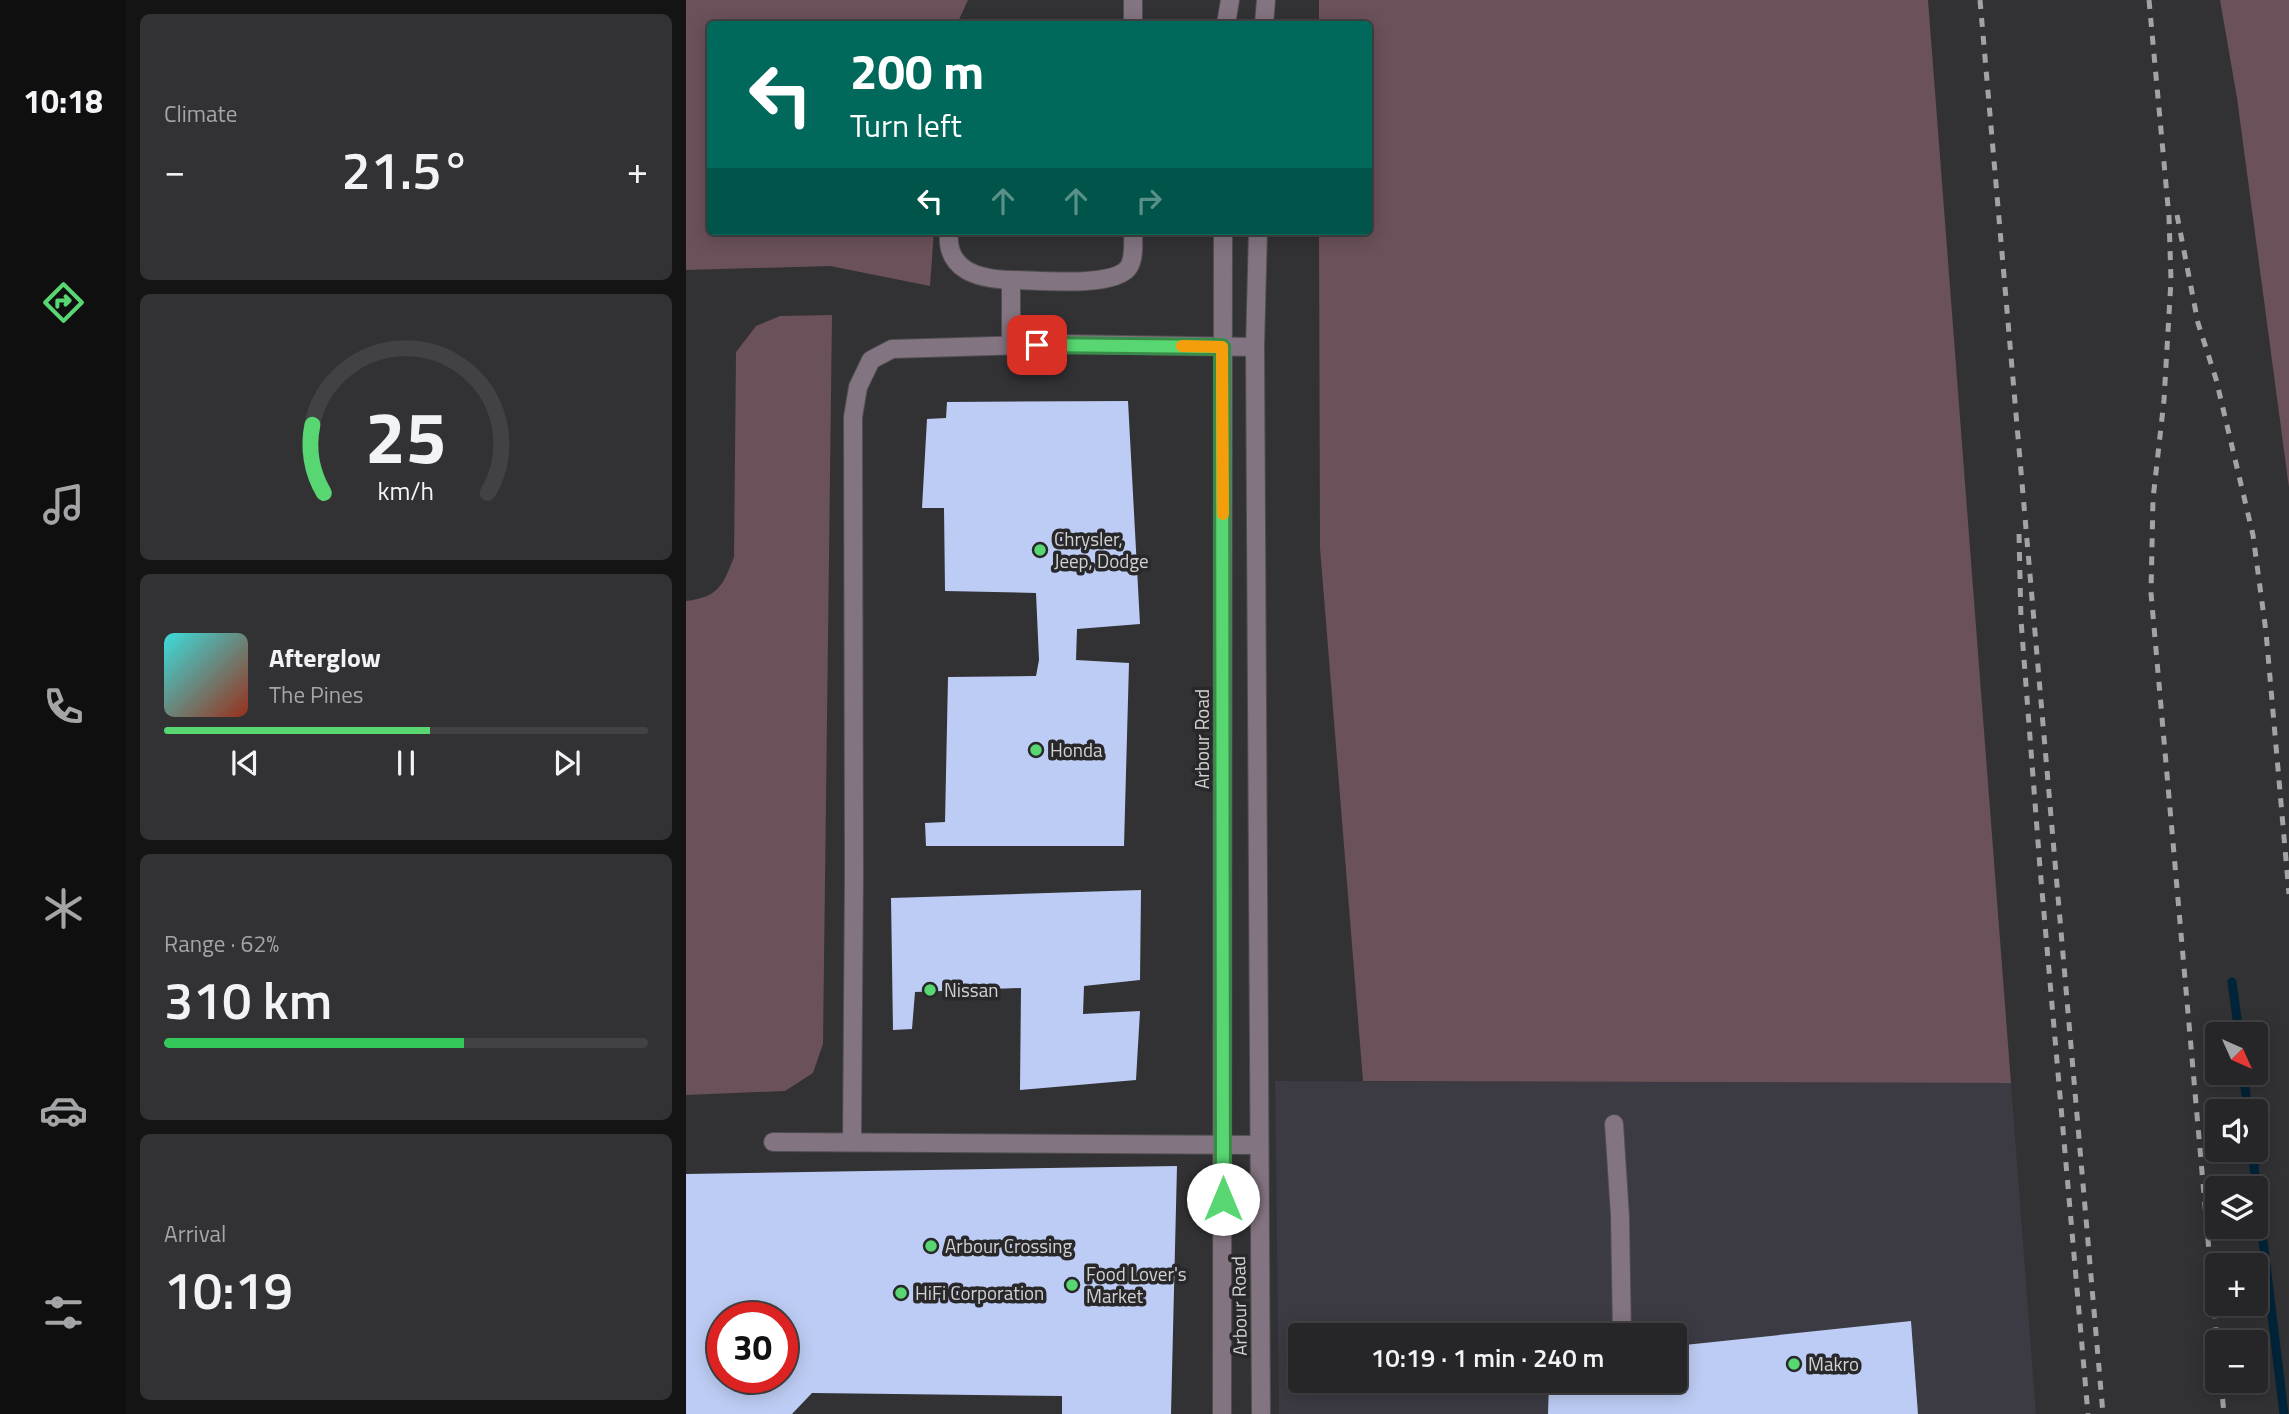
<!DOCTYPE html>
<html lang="en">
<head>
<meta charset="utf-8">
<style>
  :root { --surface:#262527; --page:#323133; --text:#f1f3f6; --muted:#a4a5a7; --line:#424244; --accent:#57d671 }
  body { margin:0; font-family:"Titillium Web",sans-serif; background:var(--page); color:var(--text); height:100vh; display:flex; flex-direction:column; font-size:26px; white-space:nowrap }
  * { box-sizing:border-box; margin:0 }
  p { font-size:23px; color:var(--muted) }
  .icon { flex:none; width:38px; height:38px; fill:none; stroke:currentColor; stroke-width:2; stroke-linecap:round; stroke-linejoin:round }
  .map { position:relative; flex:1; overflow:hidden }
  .side { display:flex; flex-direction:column; gap:14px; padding:14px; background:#151415; width:560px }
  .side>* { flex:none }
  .banner { position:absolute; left:21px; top:21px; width:665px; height:214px; border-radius:7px; box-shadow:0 4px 18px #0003,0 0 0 2px var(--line); background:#00695c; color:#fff; overflow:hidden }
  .needle { width:46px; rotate:135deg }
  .controls { position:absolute; left:1519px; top:1022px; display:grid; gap:14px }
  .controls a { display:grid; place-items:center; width:63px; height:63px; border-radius:7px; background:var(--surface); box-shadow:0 4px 18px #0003,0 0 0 2px var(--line); font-size:35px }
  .speed { position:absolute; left:21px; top:1302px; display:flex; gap:14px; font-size:35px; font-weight:700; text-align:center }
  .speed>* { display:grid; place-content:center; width:91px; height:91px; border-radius:50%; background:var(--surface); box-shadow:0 4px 18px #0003,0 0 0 2px var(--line); line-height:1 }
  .speed .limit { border:10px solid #d22; background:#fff; color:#111 }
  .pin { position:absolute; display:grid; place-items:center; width:60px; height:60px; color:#fff; margin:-30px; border-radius:14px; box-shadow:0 4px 10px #0006 }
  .me { position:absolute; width:77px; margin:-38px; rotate:0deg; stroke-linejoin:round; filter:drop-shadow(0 0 5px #0008) }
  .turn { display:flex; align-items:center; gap:24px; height:147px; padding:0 28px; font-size:32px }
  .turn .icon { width:91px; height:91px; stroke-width:2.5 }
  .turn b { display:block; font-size:49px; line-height:60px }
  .lanes { display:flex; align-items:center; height:66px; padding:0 28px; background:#0003; justify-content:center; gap:35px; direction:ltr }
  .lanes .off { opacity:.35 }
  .big { font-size:52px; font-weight:600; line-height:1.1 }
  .side .widget { flex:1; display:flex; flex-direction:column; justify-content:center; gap:10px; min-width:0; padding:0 24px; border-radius:10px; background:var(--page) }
  .side .dial { align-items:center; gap:0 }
  .dial svg { height:182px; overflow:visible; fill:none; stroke:var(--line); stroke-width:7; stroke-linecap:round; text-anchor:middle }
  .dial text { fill:var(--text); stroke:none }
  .song { display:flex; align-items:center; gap:21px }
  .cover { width:84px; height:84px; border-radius:10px; background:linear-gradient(135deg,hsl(180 70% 55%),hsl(10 70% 35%)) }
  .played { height:7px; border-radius:4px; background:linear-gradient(90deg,var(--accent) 55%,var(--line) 55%) }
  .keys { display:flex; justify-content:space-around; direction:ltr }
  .heat { display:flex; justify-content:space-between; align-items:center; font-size:38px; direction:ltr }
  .charge { height:10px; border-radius:5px; background:linear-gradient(90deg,#34c759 62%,var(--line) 0) }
  .trip { position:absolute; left:602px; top:1323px; width:399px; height:70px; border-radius:7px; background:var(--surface); box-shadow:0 4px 18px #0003,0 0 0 2px var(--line); font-weight:600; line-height:70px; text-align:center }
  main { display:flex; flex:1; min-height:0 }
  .dock { display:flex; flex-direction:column; width:126px; justify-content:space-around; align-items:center; background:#0f0f10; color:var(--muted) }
  .dock .icon { width:49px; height:49px }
  .dock .current { color:var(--accent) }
  .dock b { font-size:32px; color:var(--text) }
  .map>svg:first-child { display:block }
</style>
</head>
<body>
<main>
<nav class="dock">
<b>10:18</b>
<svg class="icon current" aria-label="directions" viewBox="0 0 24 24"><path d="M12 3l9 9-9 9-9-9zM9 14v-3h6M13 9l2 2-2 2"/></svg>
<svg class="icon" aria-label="music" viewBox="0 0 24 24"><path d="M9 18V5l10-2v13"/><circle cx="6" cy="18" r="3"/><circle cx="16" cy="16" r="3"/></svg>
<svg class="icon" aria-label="phone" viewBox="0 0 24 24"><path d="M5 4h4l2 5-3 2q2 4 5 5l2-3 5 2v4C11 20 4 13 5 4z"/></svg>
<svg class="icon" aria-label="climate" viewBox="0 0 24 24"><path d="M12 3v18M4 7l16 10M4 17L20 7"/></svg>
<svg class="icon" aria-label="car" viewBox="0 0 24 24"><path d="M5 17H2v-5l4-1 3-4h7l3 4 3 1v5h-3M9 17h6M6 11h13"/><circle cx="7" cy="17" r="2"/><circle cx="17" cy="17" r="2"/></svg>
<svg class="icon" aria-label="filters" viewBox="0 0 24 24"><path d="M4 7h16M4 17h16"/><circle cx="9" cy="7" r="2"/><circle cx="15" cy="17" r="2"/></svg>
</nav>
<section class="side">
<div class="widget"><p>Climate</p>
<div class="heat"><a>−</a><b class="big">21.5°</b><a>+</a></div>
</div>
<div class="widget dial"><svg viewBox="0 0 100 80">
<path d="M14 69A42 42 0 1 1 86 69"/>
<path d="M14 69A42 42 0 0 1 9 39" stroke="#57d671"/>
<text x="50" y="56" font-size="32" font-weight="700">25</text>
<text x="50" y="72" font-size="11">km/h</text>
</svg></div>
<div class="widget">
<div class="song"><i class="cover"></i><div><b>Afterglow</b><p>The Pines</p></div></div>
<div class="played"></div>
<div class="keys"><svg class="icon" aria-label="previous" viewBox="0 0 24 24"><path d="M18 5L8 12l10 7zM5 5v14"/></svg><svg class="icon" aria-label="pause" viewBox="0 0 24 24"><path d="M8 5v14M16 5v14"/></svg><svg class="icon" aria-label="next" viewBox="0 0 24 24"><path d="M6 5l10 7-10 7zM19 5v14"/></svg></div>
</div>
<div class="widget"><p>Range · 62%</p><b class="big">310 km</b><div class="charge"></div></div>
<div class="widget"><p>Arrival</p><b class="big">10:19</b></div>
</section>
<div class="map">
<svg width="1603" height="1414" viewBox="0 0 1603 1414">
  <rect width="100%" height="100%" fill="#323134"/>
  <!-- built -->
  <path fill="#3c3a42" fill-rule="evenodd" d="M 589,1081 L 1325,1083 L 1350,1414 L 593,1414 ZM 614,1335 L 989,1335 L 989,1381 L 614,1381 Z"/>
  <!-- green -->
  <g fill="#6b5159">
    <path d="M 0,0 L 282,0 L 271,24 L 24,24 L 24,231 L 248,231 L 244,286 L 144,266 L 0,270 Z"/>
    <path d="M 633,0 L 1242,0 L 1325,1083 L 677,1081 L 634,548 L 633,231 L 682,231 L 682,24 L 633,24 Z"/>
    <path d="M 1534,0 L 1603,0 L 1603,488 L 1551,98 Z"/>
    <path d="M 146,315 L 137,1044 L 127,1073 L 99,1091 L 0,1095 L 0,601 C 33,597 37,585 48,557 L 50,352 L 70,326 L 94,316 Z"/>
  </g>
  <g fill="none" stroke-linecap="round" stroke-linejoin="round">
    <!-- stream -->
    <g stroke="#002439" stroke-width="9">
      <path d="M 1546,982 L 1553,1034"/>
      <path d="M 1557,1073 L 1562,1111"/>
      <path d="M 1566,1150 L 1598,1414"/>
    </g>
  </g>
  <!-- building -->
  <g fill="#bdccf4" fill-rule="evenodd">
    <path d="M 442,401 L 454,624 L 391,629 L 390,660 L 443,663 L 438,846 L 240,846 L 239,823 L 259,822 L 262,677 L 350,676 L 353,660 L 350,593 L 259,591 L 258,508 L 236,508 L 241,419 L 260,418 L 261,402 Z"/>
    <path d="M 455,890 L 454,980 L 398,986 L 397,1014 L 454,1011 L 450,1080 L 334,1090 L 335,988 L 229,992 L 226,1029 L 207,1030 L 205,898 Z"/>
    <path d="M 491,1166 L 485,1414 L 376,1414 L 376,1396 L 126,1393 L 106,1414 L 0,1414 L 0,1174 ZM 37,1318 L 96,1318 L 96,1377 L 37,1377 Z"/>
    <path d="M 1225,1321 L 1232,1414 L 862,1414 L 863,1381 L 989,1381 L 989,1346 Z"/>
  </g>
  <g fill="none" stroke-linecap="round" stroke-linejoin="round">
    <!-- minor casing -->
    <g stroke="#4f4e51" stroke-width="20">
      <g id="minor">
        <path d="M 447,24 L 447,0"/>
        <path d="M 540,24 L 544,0"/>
        <path d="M 578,24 L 580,0"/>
        <path d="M 263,231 C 259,271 293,279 325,280"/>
        <path d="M 572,231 L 569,347 L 575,1414"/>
        <path d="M 325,346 L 325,280 C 350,280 427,288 442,268 C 449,259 447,242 447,231"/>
        <path d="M 928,1124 L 934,1216 L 936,1335"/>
        <path d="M 87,1142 L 572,1145"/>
        <path d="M 166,1142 L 168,873 L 167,417 L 172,387 L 185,360 L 206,349 L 376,344 L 569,347"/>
        <path d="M 536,1414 L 537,231"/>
      </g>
    </g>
    <!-- minor -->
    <use href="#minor" stroke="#827481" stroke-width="18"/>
    <!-- rail -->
    <g stroke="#a3a2a5" stroke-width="5" stroke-dasharray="9 9" stroke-linecap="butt">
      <path d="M 1294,0 L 1417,1414"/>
      <path d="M 1463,0 L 1483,217 L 1485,280 L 1478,400 L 1467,499 L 1465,593 L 1531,1342"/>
      <path d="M 1491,215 L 1512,323 L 1530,379 L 1567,535 L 1580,632 L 1603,894"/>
      <path d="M 1333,534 L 1335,620 L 1354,868 L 1402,1414"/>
      <path d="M 1535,1381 L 1538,1414"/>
    </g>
  </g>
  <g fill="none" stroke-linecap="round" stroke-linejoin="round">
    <!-- route casing -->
    <g stroke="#398b49" stroke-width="18">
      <path id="route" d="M 351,345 L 536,347 L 537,1199"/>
    </g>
    <!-- route -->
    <use href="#route" stroke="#57d671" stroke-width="12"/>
    <!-- slow -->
    <path stroke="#f59e0b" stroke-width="12" d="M 496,346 L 536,347 L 537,514"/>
  </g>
  <!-- markers -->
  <g fill="#57d671" stroke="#28272a" stroke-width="2.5">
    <circle cx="354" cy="550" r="7"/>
    <circle cx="350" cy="750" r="7"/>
    <circle cx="244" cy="990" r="7"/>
    <circle cx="245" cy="1246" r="7"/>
    <circle cx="386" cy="1285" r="7"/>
    <circle cx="215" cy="1293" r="7"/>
    <circle cx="1108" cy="1364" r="7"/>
  </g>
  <g text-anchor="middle" stroke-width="7" stroke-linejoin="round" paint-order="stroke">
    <!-- poi labels -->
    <g font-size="19" fill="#d2d1d3" stroke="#28272a" text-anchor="start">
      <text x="368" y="546">Chrysler,<tspan x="368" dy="22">Jeep, Dodge</tspan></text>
      <text x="364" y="757">Honda</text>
      <text x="258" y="997">Nissan</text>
      <text x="259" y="1253">Arbour Crossing</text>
      <text x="400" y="1281">Food Lover's<tspan x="400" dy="22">Market</tspan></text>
      <text x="229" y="1300">HiFi Corporation</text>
      <text x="1122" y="1371">Makro</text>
    </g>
    <!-- street labels -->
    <g font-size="19" fill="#d2d1d3" stroke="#28272a">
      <text transform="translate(516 739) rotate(-90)" y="7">Arbour Road</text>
      <text transform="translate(553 1306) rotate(-91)" y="7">Arbour Road</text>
    </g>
  </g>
</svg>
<div class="controls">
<a><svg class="needle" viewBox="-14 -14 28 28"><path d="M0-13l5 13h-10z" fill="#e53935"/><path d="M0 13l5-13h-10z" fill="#a4a5a7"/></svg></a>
<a><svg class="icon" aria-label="sound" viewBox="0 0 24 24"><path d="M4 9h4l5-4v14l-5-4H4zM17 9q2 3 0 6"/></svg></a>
<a><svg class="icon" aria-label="layers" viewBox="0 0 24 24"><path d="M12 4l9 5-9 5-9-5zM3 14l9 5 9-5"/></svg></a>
<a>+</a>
<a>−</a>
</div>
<div class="speed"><div class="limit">30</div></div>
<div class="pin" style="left:351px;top:345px;background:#d93025"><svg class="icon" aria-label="arrive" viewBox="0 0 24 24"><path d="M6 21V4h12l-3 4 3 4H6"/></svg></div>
<svg class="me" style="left:537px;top:1199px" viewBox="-20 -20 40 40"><circle r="19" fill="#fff"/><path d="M0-13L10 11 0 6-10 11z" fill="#57d671"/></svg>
<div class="trip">10:19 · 1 min · 240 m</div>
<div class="banner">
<div class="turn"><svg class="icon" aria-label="left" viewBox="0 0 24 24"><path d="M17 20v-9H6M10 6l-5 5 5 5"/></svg><div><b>200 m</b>Turn left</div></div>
<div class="lanes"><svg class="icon" aria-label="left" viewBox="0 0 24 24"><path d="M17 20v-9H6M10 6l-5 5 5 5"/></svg><svg class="icon off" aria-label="ahead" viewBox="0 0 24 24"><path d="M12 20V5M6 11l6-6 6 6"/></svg><svg class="icon off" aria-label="ahead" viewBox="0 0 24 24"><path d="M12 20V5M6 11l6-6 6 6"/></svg><svg class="icon off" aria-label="right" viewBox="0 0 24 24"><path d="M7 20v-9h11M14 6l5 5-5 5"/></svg></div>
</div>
</div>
</main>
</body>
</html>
